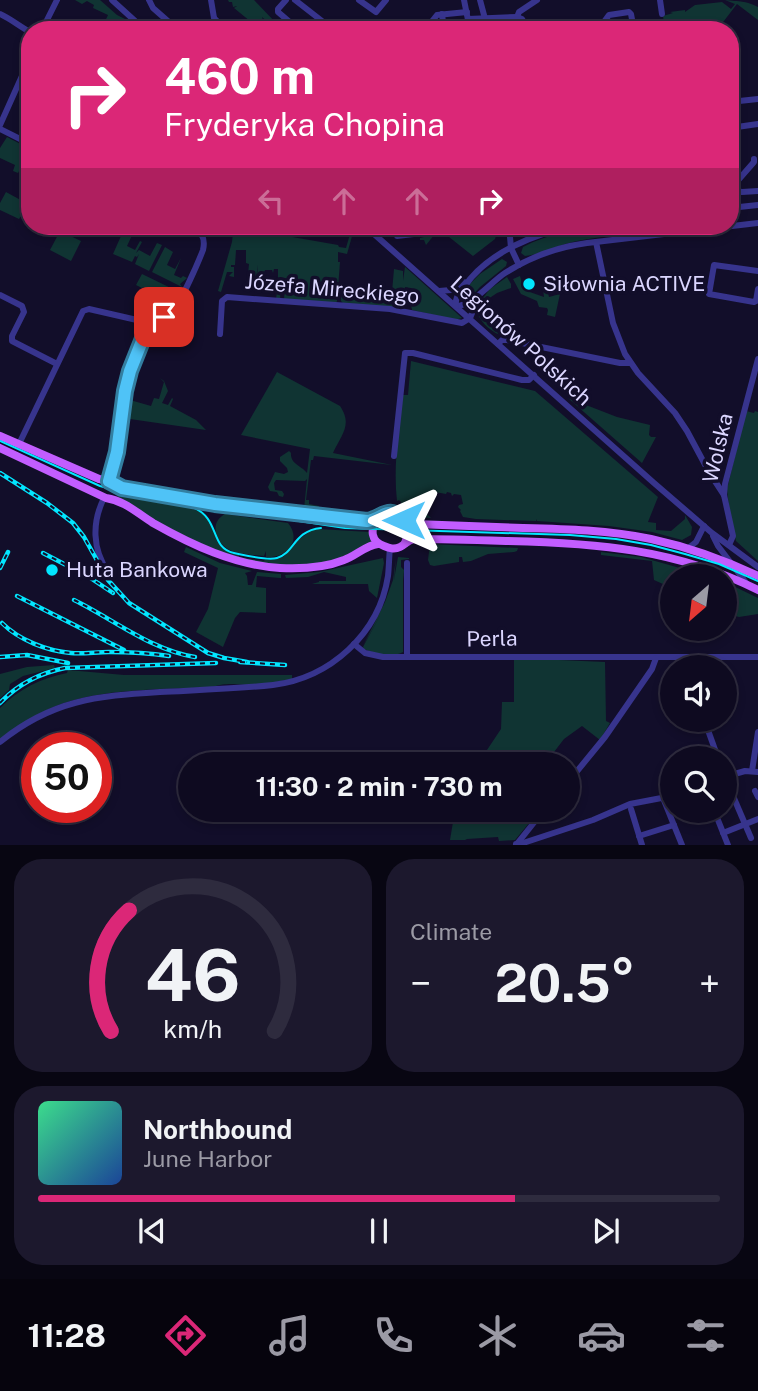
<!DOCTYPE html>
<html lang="en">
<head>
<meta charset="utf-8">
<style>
  :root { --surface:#0e0a20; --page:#1c182d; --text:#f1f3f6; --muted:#9b9aa5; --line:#2e2b3e; --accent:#db2777 }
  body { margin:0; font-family:"Public Sans",sans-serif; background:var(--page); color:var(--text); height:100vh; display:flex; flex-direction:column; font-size:26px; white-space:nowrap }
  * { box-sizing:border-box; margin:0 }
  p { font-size:23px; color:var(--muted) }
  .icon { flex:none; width:38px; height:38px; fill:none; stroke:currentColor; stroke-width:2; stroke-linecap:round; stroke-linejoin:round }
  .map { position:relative; height:845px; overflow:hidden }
  .details { display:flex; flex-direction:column; gap:14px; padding:14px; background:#080612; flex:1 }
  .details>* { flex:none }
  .banner { position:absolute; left:21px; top:21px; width:718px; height:214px; border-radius:28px; box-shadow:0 4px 10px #0003,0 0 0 2px var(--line); background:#db2777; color:#fff; overflow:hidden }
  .needle { width:46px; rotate:208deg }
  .controls { position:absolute; left:660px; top:564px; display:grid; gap:14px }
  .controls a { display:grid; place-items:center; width:77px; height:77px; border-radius:50%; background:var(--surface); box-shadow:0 4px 10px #0003,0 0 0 2px var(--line); font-size:35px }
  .speed { position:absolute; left:21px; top:732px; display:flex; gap:14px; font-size:35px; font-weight:700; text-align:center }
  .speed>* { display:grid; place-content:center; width:91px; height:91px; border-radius:50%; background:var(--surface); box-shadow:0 4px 10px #0003,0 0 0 2px var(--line); line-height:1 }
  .speed .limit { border:10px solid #d22; background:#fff; color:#111 }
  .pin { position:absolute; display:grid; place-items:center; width:60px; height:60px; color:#fff; margin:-30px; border-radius:14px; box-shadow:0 4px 10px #0006 }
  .me { position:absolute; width:77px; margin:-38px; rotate:270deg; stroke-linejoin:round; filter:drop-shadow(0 0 5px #0008) }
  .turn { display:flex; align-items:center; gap:24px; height:147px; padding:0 28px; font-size:32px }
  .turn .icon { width:91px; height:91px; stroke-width:2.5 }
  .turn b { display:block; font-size:49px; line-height:60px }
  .lanes { display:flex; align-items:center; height:66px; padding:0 28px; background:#0003; justify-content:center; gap:35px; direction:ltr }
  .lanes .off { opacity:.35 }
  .big { font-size:52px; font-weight:700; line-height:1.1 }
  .details .card { flex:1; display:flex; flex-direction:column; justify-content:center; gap:10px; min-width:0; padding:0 24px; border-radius:28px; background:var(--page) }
  .details .dial { align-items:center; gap:0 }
  .dial svg { height:182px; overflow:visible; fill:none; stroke:var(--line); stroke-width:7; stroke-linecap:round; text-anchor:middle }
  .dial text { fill:var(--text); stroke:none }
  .song { display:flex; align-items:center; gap:21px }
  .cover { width:84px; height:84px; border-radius:10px; background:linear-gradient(135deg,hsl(150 70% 55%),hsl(220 70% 35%)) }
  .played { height:7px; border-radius:4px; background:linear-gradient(90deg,var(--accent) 70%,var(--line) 70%) }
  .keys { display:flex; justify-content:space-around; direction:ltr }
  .heat { display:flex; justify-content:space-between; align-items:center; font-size:38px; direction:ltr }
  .details .tiles { flex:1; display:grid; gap:14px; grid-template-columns:1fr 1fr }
  .card:last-child { grid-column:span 2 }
  .trip { position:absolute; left:178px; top:752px; width:402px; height:70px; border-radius:35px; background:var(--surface); box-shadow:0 4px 10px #0003,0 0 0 2px var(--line); font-weight:700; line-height:70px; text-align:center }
  .tab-bar { display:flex; height:112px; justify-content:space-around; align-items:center; background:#06040d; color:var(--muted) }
  .tab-bar .icon { width:49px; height:49px }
  .tab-bar .active { color:var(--accent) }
  .tab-bar b { font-size:32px; color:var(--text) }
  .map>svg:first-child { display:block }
</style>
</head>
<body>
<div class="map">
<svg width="758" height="845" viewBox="0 0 758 845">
  <rect width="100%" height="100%" fill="#120e2a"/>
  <!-- green -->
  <g fill="#103433">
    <path d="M 75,0 L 100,0 L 117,15 L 129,21 L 135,27 L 131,30 L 101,30 L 108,15 L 93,8 L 94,5 L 87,1 L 82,4 Z"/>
    <path d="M 228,0 L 254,0 L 277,24 L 277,30 L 273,30 L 272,26 L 262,17 L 265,27 L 267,30 L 261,30 L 234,8 L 237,6 L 233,7 L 232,2 L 229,2 Z"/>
    <path d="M 725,0 C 741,2 744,0 758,7 L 758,20 L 737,4 L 720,26 L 724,30 L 695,30 L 689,25 L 684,30 L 678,30 L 682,23 L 676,29 L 674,27 L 672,30 L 665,30 L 663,16 L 673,13 L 670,12 L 685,10 L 685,12 L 695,5 L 722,2 L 731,9 L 735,4 Z"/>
    <path d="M 7,137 L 30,149 L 30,154 L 23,168 L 21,167 L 18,173 L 13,171 L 15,165 L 0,158 L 0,148 Z"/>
    <path d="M 6,192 L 28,204 L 28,206 L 30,204 L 30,215 L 26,222 L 22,220 L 22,215 L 19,219 L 0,210 L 0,203 Z"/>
    <path d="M 242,226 L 259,226 L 258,231 L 338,245 L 339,247 L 346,248 L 352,227 L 360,227 L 362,230 L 359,227 L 354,229 L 347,254 L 338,252 L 338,262 L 340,262 L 337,301 L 336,303 L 284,299 L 285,288 L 281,287 L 280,299 L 276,299 L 278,284 L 309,285 L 278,283 L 278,269 L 274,269 L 273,273 L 272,270 L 265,270 L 263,277 L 257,277 L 258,265 L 256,277 L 250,276 L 248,274 L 249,264 L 246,263 L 246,250 L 236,250 L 235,265 L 231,265 L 231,267 L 234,267 L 234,277 L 229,276 L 233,272 L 227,272 L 221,292 L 218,291 L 232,242 L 233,232 Z"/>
    <path d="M 440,226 L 499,226 L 495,239 L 473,256 L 439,229 L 426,245 L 424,240 L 420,240 L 420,238 L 428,236 L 431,237 Z"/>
    <path d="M 602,226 L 707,226 C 664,231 620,233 577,241 C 560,244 543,254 525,256 L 521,253 L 523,247 C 547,234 575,229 602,226 Z"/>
    <path d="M 125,227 L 134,231 L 127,246 L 135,250 L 140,241 L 142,242 L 136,253 L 139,250 L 150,256 L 157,243 L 162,245 L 149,271 L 135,264 L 139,254 L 137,257 L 135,256 L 132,262 L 113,254 Z"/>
    <path d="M 60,231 L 81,241 L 71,261 L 50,250 Z"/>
    <path d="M 165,247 L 173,252 L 167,265 L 175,269 L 181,258 L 174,275 L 181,278 L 183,276 L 187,278 L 180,284 L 182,287 L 152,272 Z"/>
    <path d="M 502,259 L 507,262 L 506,266 L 480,287 L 467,301 L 460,294 L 480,274 Z"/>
    <path d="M 405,267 L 462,318 L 458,319 L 457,320 L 412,310 L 411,305 L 402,305 L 402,300 L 411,302 L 414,300 L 413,292 L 415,292 L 416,289 L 405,287 L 404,293 L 392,292 L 394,269 L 403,271 L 403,281 Z"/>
    <path d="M 142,274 L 177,291 L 170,303 L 164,309 L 166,311 L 157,316 L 149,318 L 160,298 L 146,291 L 144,287 L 142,288 L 136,285 Z"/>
    <path d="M 520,276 L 524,290 L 544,297 L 543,289 L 547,289 L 549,297 L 560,294 L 555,317 L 547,315 L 548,310 L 547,308 L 539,307 L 537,301 L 521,294 L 513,279 Z"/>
    <path d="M 507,277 L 511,284 L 511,288 L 497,293 L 488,299 L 484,320 L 502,325 L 500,335 C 488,330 479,320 475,308 L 490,289 Z"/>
    <path d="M 345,291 L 361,292 L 361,296 L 375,296 L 376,293 L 399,294 L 397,308 L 343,303 L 341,301 L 341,294 Z"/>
    <path d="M 411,361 L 535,391 L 658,497 L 648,522 L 656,523 L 656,530 L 671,531 L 685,519 L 685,515 L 692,527 L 691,535 L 682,540 L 652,532 L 609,526 L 537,521 L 537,519 L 536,521 L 476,519 L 463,517 L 460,511 L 461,510 L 458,507 L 459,505 L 463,504 L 461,495 L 454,494 L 452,496 L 451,493 L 447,492 L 446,494 L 435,492 L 429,496 L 425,512 L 431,518 L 415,517 L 415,518 C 408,517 402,512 399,505 L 401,506 L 401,502 L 399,500 L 397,501 C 393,466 399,431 402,395 L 408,395 Z"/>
    <path d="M 277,372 L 340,406 C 353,425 341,435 333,453 L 392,465 L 314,456 L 313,460 L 311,460 L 306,500 L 309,500 L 309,504 L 319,506 L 319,510 L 304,509 L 307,479 L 305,481 L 276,480 L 274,483 L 275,490 L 282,491 L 284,494 L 283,497 L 279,496 L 277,492 L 270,491 L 268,487 L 275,472 L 284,474 L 288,472 L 287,468 L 280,461 L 280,457 L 289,451 L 291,453 C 290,464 302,466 307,473 L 310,449 L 241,435 Z"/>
    <path d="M 160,378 L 164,381 L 168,391 L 162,403 L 168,405 L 172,398 L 173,399 L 170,406 L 196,420 L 206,430 L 123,418 L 128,394 L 130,400 L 151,406 L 154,398 L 159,399 L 164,382 Z"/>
    <path d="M 568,398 L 617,417 L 650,425 L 649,435 L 651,437 L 656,437 L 642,463 Z"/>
    <path d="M 746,411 L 754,413 L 755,411 L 758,412 L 758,561 L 736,541 L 730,517 L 727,489 Z"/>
    <path d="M 118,495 C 140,502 183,502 200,512 C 222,526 207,549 239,555 L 239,557 L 264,561 L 265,559 L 273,560 L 283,557 L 298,540 L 312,530 L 319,529 L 369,532 L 373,541 C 300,588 228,560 159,523 C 144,515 132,503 117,498 Z"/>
    <path d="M 225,514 L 288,523 C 303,541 285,559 266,557 L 266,551 L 264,556 C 245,554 222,555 216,533 C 214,524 218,518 225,514 Z"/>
    <path d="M 430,544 L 518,548 L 517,551 L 514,552 L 488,554 L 471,561 L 463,562 L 462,557 L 459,557 L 459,562 L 434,566 L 430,565 L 428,560 Z"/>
    <path d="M 186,547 L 220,563 L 252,571 L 245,573 L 247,576 L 248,585 L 252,585 L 257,572 L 281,574 L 281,578 L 280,578 L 257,576 L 256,587 L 266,588 L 266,613 L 240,612 L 235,618 L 223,647 L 196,632 L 208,609 L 218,568 L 184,552 Z"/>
    <path d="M 601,552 L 641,557 L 708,576 L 672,576 L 672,588 L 654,580 L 652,561 L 601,555 Z"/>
    <path d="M 398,557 L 409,558 L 409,559 L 401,560 L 401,567 L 404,570 L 403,581 L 403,652 C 392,658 376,654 364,649 L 363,647 L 381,614 L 363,646 L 385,602 L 393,580 L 396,558 L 394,580 Z"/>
    <path d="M 383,558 L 384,563 L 377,598 L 369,591 L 368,584 L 312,584 L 319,582 L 319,581 L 346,581 L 346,577 L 324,572 L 308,577 L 286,578 L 285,575 L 319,572 Z"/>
    <path d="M 725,582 L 758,598 L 758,614 L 739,617 L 725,613 Z"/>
    <path d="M 514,658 L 605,662 L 606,721 L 610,723 L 600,740 L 582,726 L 564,739 L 544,765 L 477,765 L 501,729 L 502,702 L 514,702 Z"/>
    <path d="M 54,665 L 55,668 L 23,676 L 10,684 L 9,690 L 0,698 L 0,674 L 27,667 Z"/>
    <path d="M 68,670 L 124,675 L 292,675 L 292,679 C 277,682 261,685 246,685 C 231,684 227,683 212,687 C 159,690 88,687 41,713 C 27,720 14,731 0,739 L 0,708 C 19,689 41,678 67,673 Z"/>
    <path d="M 455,810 L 540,810 L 515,840 L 499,841 L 498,837 L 467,839 L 465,840 L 450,840 Z"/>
  </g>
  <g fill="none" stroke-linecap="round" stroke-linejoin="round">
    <!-- minor -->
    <g stroke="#37348d" stroke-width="6">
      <path d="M 112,0 L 145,30"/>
      <path d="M 149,0 L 153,8 L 178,30"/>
      <path d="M 211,0 L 216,30"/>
      <path d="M 286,0 L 278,9 L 278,12 L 299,30"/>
      <path d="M 295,0 L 322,21"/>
      <path d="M 359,0 L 376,12 L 386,0"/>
      <path d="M 464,0 L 470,30"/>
      <path d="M 480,0 L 488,30"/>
      <path d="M 660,0 L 662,14"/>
      <path d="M 0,14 C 11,19 19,26 30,32"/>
      <path d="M 442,14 L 444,30"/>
      <path d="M 517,17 L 519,12 L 537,0"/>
      <path d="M 215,19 L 226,30"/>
      <path d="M 468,19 L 517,17 L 522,19 L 529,30"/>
      <path d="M 42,30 L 57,0"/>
      <path d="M 425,30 L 437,15 L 467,12"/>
      <path d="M 598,30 L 609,15 L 629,12 L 631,14 L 634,30"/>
      <path d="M 730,102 L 758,99"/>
      <path d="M 0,125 L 30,58"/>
      <path d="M 730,128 L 758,124"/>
      <path d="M 0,129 L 30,144"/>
      <path d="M 730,190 L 742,192 L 758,191"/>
      <path d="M 732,190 L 733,186 L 754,162 L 754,159"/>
      <path d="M 730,208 L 758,205"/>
      <path d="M 365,226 L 654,483 L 712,533 L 758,567"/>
      <path d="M 509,226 L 511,248 L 519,265"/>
      <path d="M 528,226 L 547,232"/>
      <path d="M 397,236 L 422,233 L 433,226"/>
      <path d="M 596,242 L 613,323 L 625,354 L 638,373 L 675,413 L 687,431 L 709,472 L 724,495"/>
      <path d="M 758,271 L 714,265 L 709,294 L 754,302 L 756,301 L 758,289"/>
      <path d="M 439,291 L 451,290 L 464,282"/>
      <path d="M 0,295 L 22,306 L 24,312 L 12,336 L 12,341 L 57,364"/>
      <path d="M 456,306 C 472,306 491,282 505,273 C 530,257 558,247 587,243 L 758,223"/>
      <path d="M 456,306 C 455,297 459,294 464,287 C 488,252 535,233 576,226"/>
      <path d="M 220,334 L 222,301 L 227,297 L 390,309 L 462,323 L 470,318 L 479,296"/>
      <path d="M 498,344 L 502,340 L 507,340 L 620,363 L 630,363"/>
      <path d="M 19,444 L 83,311 L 89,309 L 150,323"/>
      <path d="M 394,456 L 405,353 L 413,353 L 522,380 L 529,380 L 534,375"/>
      <path d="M 109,481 L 118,449 L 127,380 L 146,330 C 152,319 164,319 173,310 C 181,302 198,263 203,250 C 206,237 201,231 189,226"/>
      <path d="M 104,498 C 92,522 92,549 108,572"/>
      <path d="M 713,536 L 718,546 L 747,584"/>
      <path d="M 729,545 L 733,536 L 724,495 L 725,484 L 758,359"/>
      <path d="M 687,549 L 696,542 L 704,526"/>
      <path d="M 407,563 L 407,657"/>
      <path d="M 354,644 L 365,653 L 383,657 L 758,657"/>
      <path d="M 724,710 L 725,710"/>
      <path d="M 704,719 L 718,758"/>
      <path d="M 0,742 C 52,700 96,696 160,692 C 198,690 235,689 273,685 C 330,678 379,634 388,576 C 389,567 389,557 390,548"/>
      <path d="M 752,771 L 758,732"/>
      <path d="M 724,775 L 751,838"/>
      <path d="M 724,777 L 745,771 L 758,772"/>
      <path d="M 569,781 L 605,737 L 652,669 L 656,658"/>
      <path d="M 755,791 L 758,797"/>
      <path d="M 663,798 L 682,845"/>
      <path d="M 631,809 L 642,845"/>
      <path d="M 714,810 L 728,845"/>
      <path d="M 723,833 L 758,819"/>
      <path d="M 639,836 L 674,825"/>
      <path d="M 516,844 L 520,844 L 593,820 L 630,804 L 672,796"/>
      <path d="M 516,845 L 544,810"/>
    </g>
    <!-- major -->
    <g stroke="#c25dff" stroke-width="8">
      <path d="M 0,436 L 99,479 L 110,481 L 121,488 C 196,502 272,513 349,519 C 355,520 364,522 370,521 C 380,519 383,509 395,513 C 409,518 410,531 405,543"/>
      <path d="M 0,448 L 106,498 C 125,501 137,513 153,523 C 192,545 234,565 280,568 C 301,569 324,568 344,560 C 356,556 366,545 378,544"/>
      <path d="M 376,518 C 371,530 370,541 384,546 C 389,548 394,550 400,547 C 406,544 408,540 414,539 C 445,539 476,540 506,541 C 596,543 676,549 758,590"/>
      <path d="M 406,522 L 415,524 C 451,525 487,527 523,528 C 566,529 609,530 651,539 C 688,547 724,560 758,576"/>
    </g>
    <!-- tram -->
    <g stroke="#02e6ff" stroke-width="2">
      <path d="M 0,441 L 100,486 L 139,497 L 345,528 L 570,535 L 616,539 L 651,545 L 685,554 L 719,564 L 758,581"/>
      <path d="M 192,507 C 221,518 209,548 234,553 C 244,555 267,561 277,558 C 295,553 293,531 321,528"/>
    </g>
    <!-- rail casing -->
    <g stroke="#02e6ff" stroke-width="4.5">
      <g id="rail">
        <path d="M 0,473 L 47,503 L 73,523 L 84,537 L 108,580 L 129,603 L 208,653 L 224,658 L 247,662"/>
        <path d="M 43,553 L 89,577 L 113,593"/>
        <path d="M 0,568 L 8,552"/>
        <path d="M 17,596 L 124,650"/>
        <path d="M 74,600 C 113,619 151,650 195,657"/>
        <path d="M 2,623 C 19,640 47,651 71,653 C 83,654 96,652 109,652 C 129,652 149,653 169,656"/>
        <path d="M 0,657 L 27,655 L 68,663"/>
        <path d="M 240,662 L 285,665"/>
        <path d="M 0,703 C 18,684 40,673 65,668 L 216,663"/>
      </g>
    </g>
    <!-- rail -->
    <use href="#rail" stroke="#120e2a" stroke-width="2" stroke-dasharray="5" stroke-linecap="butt"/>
  </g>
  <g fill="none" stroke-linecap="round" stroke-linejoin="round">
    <!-- route casing -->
    <g stroke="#337fa1" stroke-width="18">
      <path id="route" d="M 164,317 L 148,326 L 130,371 L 125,391 L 117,452 L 109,481 L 122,488 L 215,504 L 367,521 C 383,519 387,504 404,520"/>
    </g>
    <!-- route -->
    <use href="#route" stroke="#4fc3f7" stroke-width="12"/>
  </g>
  <!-- markers -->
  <g fill="#02e6ff" stroke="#120e2a" stroke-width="2.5">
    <circle cx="529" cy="284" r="7"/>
    <circle cx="52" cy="570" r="7"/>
  </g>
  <g text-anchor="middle" stroke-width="7" stroke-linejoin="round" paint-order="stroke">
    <!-- poi labels -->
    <g font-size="21" fill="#dbd6ff" stroke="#120e2a" text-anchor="start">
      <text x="543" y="291">Siłownia ACTIVE</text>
      <text x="66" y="577">Huta Bankowa</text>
    </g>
    <!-- street labels -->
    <g font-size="21" fill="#dbd6ff" stroke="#120e2a">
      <text transform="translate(332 289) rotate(5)" y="7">Józefa Mireckiego</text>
      <text transform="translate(521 341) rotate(42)" y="7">Legionów Polskich</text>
      <text transform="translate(718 448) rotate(-77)" y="7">Wolska</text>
      <text transform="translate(492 639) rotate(-1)" y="7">Perla</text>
    </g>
  </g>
</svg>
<div class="controls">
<a><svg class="needle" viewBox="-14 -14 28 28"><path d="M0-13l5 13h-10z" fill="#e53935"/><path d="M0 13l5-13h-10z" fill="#9b9aa5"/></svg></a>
<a><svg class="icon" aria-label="sound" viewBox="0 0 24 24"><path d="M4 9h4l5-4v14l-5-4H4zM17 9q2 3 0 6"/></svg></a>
<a><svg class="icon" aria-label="search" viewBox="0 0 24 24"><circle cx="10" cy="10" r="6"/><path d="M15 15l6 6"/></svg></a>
</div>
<div class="speed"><div class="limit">50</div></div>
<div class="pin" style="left:164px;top:317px;background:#d93025"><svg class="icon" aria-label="arrive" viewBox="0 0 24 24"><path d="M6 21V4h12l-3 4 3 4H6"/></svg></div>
<svg class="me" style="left:404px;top:520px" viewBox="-20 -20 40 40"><path d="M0-17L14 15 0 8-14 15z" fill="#4fc3f7" stroke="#fff" stroke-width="4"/></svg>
<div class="trip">11:30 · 2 min · 730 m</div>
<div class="banner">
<div class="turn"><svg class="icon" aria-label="right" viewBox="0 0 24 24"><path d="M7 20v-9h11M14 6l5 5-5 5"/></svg><div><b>460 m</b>Fryderyka Chopina</div></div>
<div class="lanes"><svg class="icon off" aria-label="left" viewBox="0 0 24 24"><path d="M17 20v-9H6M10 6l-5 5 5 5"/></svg><svg class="icon off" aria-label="ahead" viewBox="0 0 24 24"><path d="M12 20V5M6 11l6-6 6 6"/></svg><svg class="icon off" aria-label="ahead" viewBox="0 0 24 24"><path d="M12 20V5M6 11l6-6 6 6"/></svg><svg class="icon" aria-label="right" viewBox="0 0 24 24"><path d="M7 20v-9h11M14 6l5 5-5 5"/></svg></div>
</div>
</div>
<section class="details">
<div class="tiles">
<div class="card dial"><svg viewBox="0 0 100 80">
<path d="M14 69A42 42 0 1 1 86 69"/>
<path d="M14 69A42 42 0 0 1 22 16" stroke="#db2777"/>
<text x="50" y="56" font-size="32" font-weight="700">46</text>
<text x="50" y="72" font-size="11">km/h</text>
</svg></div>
<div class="card"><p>Climate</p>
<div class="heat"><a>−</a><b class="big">20.5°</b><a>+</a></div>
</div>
<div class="card">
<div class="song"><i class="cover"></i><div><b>Northbound</b><p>June Harbor</p></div></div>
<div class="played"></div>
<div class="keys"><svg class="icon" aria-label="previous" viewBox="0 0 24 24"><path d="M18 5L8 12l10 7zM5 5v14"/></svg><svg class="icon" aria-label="pause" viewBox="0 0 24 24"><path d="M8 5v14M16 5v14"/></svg><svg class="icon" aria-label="next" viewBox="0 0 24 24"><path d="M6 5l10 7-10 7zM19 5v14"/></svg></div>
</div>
</div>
</section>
<nav class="tab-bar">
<b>11:28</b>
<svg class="icon active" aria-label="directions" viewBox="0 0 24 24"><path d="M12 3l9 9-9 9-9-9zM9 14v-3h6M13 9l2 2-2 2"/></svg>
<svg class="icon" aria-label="music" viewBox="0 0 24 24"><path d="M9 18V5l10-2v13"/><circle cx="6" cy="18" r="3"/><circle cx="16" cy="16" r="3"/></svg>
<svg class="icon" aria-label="phone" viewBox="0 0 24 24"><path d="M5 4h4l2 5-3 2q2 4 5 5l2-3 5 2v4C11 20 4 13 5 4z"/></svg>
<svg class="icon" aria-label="climate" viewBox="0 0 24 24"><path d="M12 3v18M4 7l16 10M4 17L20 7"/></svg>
<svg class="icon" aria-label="car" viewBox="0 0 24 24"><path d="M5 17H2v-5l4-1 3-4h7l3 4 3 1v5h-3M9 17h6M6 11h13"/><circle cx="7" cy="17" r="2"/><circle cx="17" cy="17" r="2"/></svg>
<svg class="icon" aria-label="filters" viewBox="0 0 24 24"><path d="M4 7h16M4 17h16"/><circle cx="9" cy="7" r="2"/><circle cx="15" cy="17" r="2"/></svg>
</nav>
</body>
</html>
